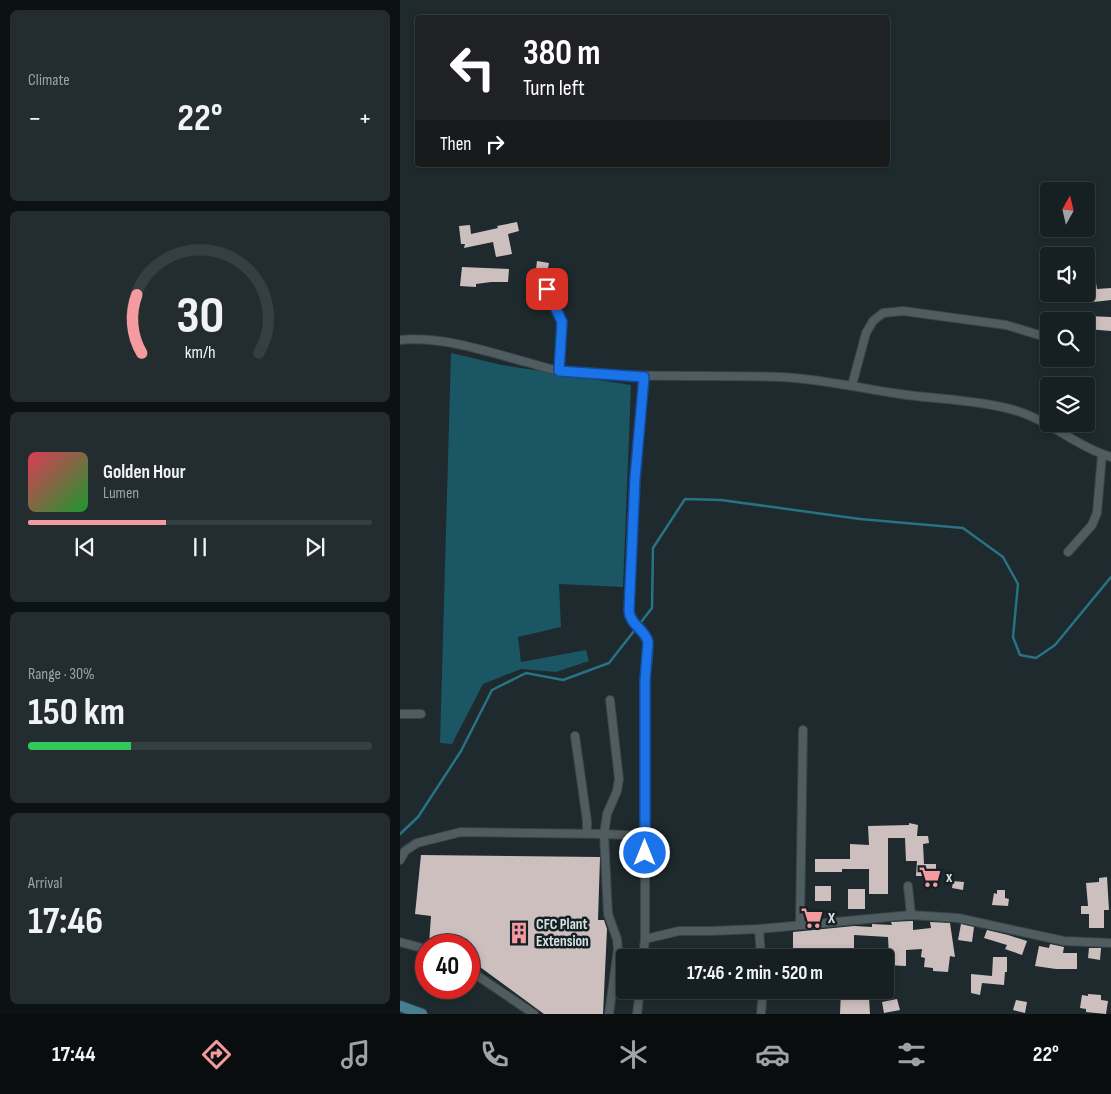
<!DOCTYPE html>
<html lang="en">
<head>
<meta charset="utf-8">
<style>
  :root { --surface:#162022; --page:#232d2f; --text:#f1f3f6; --muted:#9ea3a5; --line:#353e40; --accent:#f49b9f }
  body { margin:0; font-family:"Sofia Sans Condensed",sans-serif; background:var(--page); color:var(--text); height:100vh; display:flex; flex-direction:column; font-size:19px; white-space:nowrap }
  * { box-sizing:border-box; margin:0 }
  p { font-size:16px; color:var(--muted) }
  .icon { flex:none; width:28px; height:28px; fill:none; stroke:currentColor; stroke-width:2; stroke-linecap:round; stroke-linejoin:round }
  .map { position:relative; flex:1; overflow:hidden }
  .panel { display:flex; flex-direction:column; gap:10px; padding:10px; background:#0c1213; width:400px }
  .panel>* { flex:none }
  .hud { position:absolute; left:15px; top:15px; width:475px; height:152px; border-radius:5px; box-shadow:0 2px 8px #0003,0 0 0 1px var(--line); background:#202124; color:#fff; overflow:hidden }
  .needle { width:32px; rotate:8deg }
  .buttons { position:absolute; left:640px; top:182px; display:grid; gap:10px }
  .buttons a { display:grid; place-items:center; width:55px; height:55px; border-radius:5px; background:var(--surface); box-shadow:0 2px 8px #0003,0 0 0 1px var(--line); font-size:25px }
  .speed { position:absolute; left:15px; top:934px; display:flex; gap:10px; font-size:25px; font-weight:700; text-align:center }
  .speed>* { display:grid; place-content:center; width:65px; height:65px; border-radius:50%; background:var(--surface); box-shadow:0 2px 8px #0003,0 0 0 1px var(--line); line-height:1 }
  .speed .limit { border:8px solid #d22; background:#fff; color:#111 }
  .pin { position:absolute; display:grid; place-items:center; width:42px; height:42px; color:#fff; margin:-21px; border-radius:10px; box-shadow:0 2px 8px #0006 }
  .me { position:absolute; width:55px; margin:-28px; rotate:0deg; stroke-linejoin:round; filter:drop-shadow(0 0 4px #0008) }
  .turn { display:flex; align-items:center; gap:18px; height:105px; padding:0 25px; font-size:22px }
  .turn .icon { width:65px; height:65px; stroke-width:2.5 }
  .turn b { display:block; font-size:35px; line-height:42px }
  .then { display:flex; align-items:center; height:48px; padding:0 25px; background:#0003; gap:10px; font-size:19px }
  .big { font-size:38px; font-weight:700; line-height:1.1 }
  .panel .widget { flex:1; display:flex; flex-direction:column; justify-content:center; gap:8px; min-width:0; padding:0 18px; border-radius:8px; background:var(--page) }
  .panel .dial { align-items:center; gap:0 }
  .dial svg { height:130px; overflow:visible; fill:none; stroke:var(--line); stroke-width:7; stroke-linecap:round; text-anchor:middle }
  .dial text { fill:var(--text); stroke:none }
  .song { display:flex; align-items:center; gap:15px }
  .cover { width:60px; height:60px; border-radius:8px; background:linear-gradient(135deg,hsl(350 70% 55%),hsl(130 70% 35%)) }
  .played { height:5px; border-radius:2px; background:linear-gradient(90deg,var(--accent) 40%,var(--line) 40%) }
  .keys { display:flex; justify-content:space-around; direction:ltr }
  .heat { display:flex; justify-content:space-between; align-items:center; font-size:28px; direction:ltr }
  .charge { height:8px; border-radius:4px; background:linear-gradient(90deg,#34c759 30%,var(--line) 0) }
  .trip { position:absolute; left:216px; top:949px; width:278px; height:50px; border-radius:5px; background:var(--surface); box-shadow:0 2px 8px #0003,0 0 0 1px var(--line); font-weight:700; line-height:50px; text-align:center }
  .tab-bar { display:flex; height:80px; justify-content:space-around; align-items:center; background:#090d0e; color:var(--muted) }
  .tab-bar .icon { width:35px; height:35px }
  .tab-bar .active { color:var(--accent) }
  .tab-bar b { font-size:22px; color:var(--text) }
  main { display:flex; flex:1; min-height:0 }
  .map>svg:first-child { display:block }
</style>
</head>
<body>
<main>
<section class="panel">
<div class="widget"><p>Climate</p>
<div class="heat"><a>−</a><b class="big">22°</b><a>+</a></div>
</div>
<div class="widget dial"><svg viewBox="0 0 100 80">
<path d="M14 69A42 42 0 1 1 86 69"/>
<path d="M14 69A42 42 0 0 1 11 33" stroke="#f49b9f"/>
<text x="50" y="56" font-size="32" font-weight="700">30</text>
<text x="50" y="72" font-size="11">km/h</text>
</svg></div>
<div class="widget">
<div class="song"><i class="cover"></i><div><b>Golden Hour</b><p>Lumen</p></div></div>
<div class="played"></div>
<div class="keys"><svg class="icon" aria-label="previous" viewBox="0 0 24 24"><path d="M18 5L8 12l10 7zM5 5v14"/></svg><svg class="icon" aria-label="pause" viewBox="0 0 24 24"><path d="M8 5v14M16 5v14"/></svg><svg class="icon" aria-label="next" viewBox="0 0 24 24"><path d="M6 5l10 7-10 7zM19 5v14"/></svg></div>
</div>
<div class="widget"><p>Range · 30%</p><b class="big">150 km</b><div class="charge"></div></div>
<div class="widget"><p>Arrival</p><b class="big">17:46</b></div>
</section>
<div class="map">
<svg width="711" height="1014" viewBox="0 0 711 1014">
  <rect width="100%" height="100%" fill="#1e2a2d"/>
  <!-- green -->
  <path fill="#1b5664" d="M 51,353 L 102,365 L 231,385 L 223,587 L 159,584 L 161,627 L 118,637 L 121,662 L 186,650 L 189,661 L 156,672 L 121,669 L 83,684 L 52,744 L 40,743 Z"/>
  <g fill="none" stroke-linecap="round" stroke-linejoin="round">
    <!-- stream -->
    <path stroke="#277385" stroke-width="2.5" d="M 0,834 L 18,817 L 61,751 L 92,690 L 126,673 L 163,680 L 209,663 L 252,608 L 253,548 L 285,499 L 321,500 L 460,519 L 563,528 L 603,557 L 618,584 L 613,637 L 620,655 L 636,658 L 655,645 L 711,577"/>
  </g>
  <!-- building -->
  <g fill="#cebfbf">
    <path d="M 117,222 L 119,231 L 108,234 L 112,254 L 96,257 L 93,242 L 64,248 L 65,244 L 61,244 L 59,226 L 70,225 L 71,234 L 98,228 L 97,226 Z"/>
    <path d="M 137,261 L 149,263 L 146,279 L 135,277 Z"/>
    <path d="M 62,267 L 109,269 L 108,282 L 91,282 L 76,284 L 76,287 L 60,286 Z"/>
    <path d="M 696,283 L 697,289 L 711,288 L 711,300 L 685,303 L 684,294 L 686,294 L 686,284 Z"/>
    <path d="M 687,316 L 711,317 L 711,331 L 686,329 Z"/>
    <path d="M 509,823 L 518,825 L 517,836 L 528,836 L 529,843 L 523,844 L 524,864 L 536,864 L 536,876 L 516,876 L 517,861 L 506,861 L 505,838 L 488,838 L 488,894 L 469,894 L 469,869 L 442,869 L 442,872 L 415,872 L 415,859 L 450,859 L 450,844 L 469,845 L 468,826 L 509,825 Z"/>
    <path d="M 21,855 L 200,857 L 198,920 L 204,920 L 207,929 L 203,1014 L 144,1014 L 69,959 L 69,945 L 29,944 L 31,916 L 15,914 Z"/>
    <path d="M 707,877 L 709,910 L 704,910 L 704,928 L 689,928 L 689,914 L 681,914 L 681,906 L 688,906 L 686,883 L 699,882 L 699,878 Z"/>
    <path d="M 553,881 L 564,882 L 563,890 L 552,888 Z"/>
    <rect x="415" y="886" width="16" height="15"/>
    <rect x="448" y="889" width="17" height="20"/>
    <path d="M 597,890 L 605,890 L 605,898 L 609,899 L 608,906 L 592,905 L 594,893 L 597,894 Z"/>
    <path d="M 511,921 L 513,921 L 513,930 L 531,928 L 530,922 L 550,923 L 555,957 L 550,956 L 548,972 L 533,971 L 533,968 L 524,967 L 525,958 L 521,957 L 522,949 L 506,950 L 506,966 L 485,965 L 485,956 L 489,956 L 488,937 L 454,935 L 454,958 L 442,958 L 443,953 L 407,953 L 407,958 L 393,957 L 393,932 L 454,926 L 472,927 L 472,924 L 492,925 L 491,922 Z"/>
    <path d="M 561,924 L 574,927 L 572,942 L 558,940 Z"/>
    <path d="M 587,930 L 608,935 L 627,941 L 622,955 L 605,949 L 607,945 L 584,938 Z"/>
    <path d="M 650,944 L 664,947 L 663,953 L 677,953 L 677,969 L 656,969 L 635,966 L 639,946 L 649,948 Z"/>
    <path d="M 689,948 L 701,948 L 700,960 L 688,958 Z"/>
    <path d="M 593,957 L 607,957 L 607,972 L 605,972 L 604,985 L 582,983 L 580,995 L 571,993 L 571,974 L 592,976 Z"/>
    <path d="M 441,990 L 468,990 L 467,998 L 469,998 L 470,1014 L 440,1014 Z"/>
    <path d="M 688,994 L 701,995 L 701,1000 L 708,1001 L 706,1014 L 686,1012 L 686,1009 L 680,1008 L 682,995 L 688,996 Z"/>
    <path d="M 497,999 L 500,1010 L 484,1013 L 482,1002 Z"/>
    <path d="M 616,1000 L 627,1002 L 625,1013 L 613,1010 Z"/>
  </g>
  <g fill="none" stroke-linecap="round" stroke-linejoin="round">
    <!-- minor casing -->
    <g stroke="#3a4447" stroke-width="10">
      <g id="minor">
        <path d="M 147,289 L 162,322 L 159,371"/>
        <path d="M 0,340 C 43,336 85,351 126,362 C 138,365 150,370 162,371 C 235,379 308,374 381,377 C 419,379 456,387 493,393 C 530,399 569,399 606,408 C 645,416 674,446 711,457"/>
        <path d="M 452,385 L 466,333 L 473,321 L 483,313 L 503,311 L 606,325 L 649,338"/>
        <path d="M 668,552 L 692,525 L 697,513 L 702,455"/>
        <path d="M 0,714 L 21,714"/>
        <path d="M 175,736 L 187,821 L 187,834"/>
        <path d="M 0,860 L 5,851 L 17,843 L 61,832 L 204,834 L 245,836"/>
        <path d="M 508,886 L 511,915"/>
        <path d="M 400,924 L 403,730"/>
        <path d="M 359,929 L 361,958"/>
        <path d="M 245,939 L 279,931 L 310,931 L 359,929 L 511,915 L 558,918 L 664,941 L 711,943"/>
        <path d="M 0,942 L 26,949"/>
        <path d="M 243,958 L 245,939 L 245,681 C 246,671 251,650 248,640 C 244,628 230,625 229,611 L 235,478 L 243,377"/>
        <path d="M 69,970 L 134,1014"/>
        <path d="M 209,1014 L 218,949 L 217,939 L 208,914 L 204,834 L 207,814 L 217,791 L 219,779 L 210,700"/>
        <path d="M 237,1014 L 240,990"/>
        <path d="M 361,1014 L 363,990"/>
      </g>
    </g>
    <!-- major casing -->
    <g stroke="#3a4447" stroke-width="12">
      <path id="major" d="M 0,1006 L 22,1014"/>
    </g>
    <!-- minor -->
    <use href="#minor" stroke="#4f5c60" stroke-width="8"/>
    <!-- major -->
    <use href="#major" stroke="#44808f" stroke-width="10"/>
  </g>
  <g fill="none" stroke-linecap="round" stroke-linejoin="round">
    <!-- route casing -->
    <g stroke="#114b97" stroke-width="12">
      <path id="route" d="M 147,289 L 162,322 L 159,371 L 244,377 L 235,478 L 229,611 C 230,625 245,629 248,642 L 245,681 L 245,853"/>
    </g>
    <!-- route -->
    <use href="#route" stroke="#1a73e8" stroke-width="9"/>
  </g>
  <!-- icons -->
  <defs>
    <g id="supermarket-bare" transform="scale(1.725)"><path d="M-6-5.5h2.5l.6 2H6L4.5 2H-2.5L-4.4-4H-6ZM-1.5 3.2a1.3 1.3 0 1 0 .1 0ZM3 3.2a1.3 1.3 0 1 0 .1 0Z" fill="#f49b9f" stroke="#152024" stroke-width="2.5" paint-order="stroke"/></g>
    <g id="building-bare" transform="scale(1.725)"><path d="M-4-6H4V6H1V3H-1V6H-4ZM-2.5-4.3h1.7v1.8h-1.7ZM.8-4.3h1.7v1.8H.8ZM-2.5-1h1.7V.8h-1.7ZM.8-1h1.7V.8H.8Z" fill="#f49b9f" stroke="#152024" stroke-width="2.5" paint-order="stroke"/></g>
  </defs>
  <g fill-rule="evenodd">
    <use href="#supermarket-bare" x="530" y="877"/>
    <use href="#supermarket-bare" x="412" y="918"/>
    <use href="#building-bare" x="119" y="933"/>
  </g>
  <g text-anchor="middle" stroke-width="5" stroke-linejoin="round" paint-order="stroke">
    <!-- poi labels -->
    <g font-size="15" font-weight="bold" fill="#dae1e3" stroke="#152024" text-anchor="start">
      <text x="546" y="882">x</text>
      <text x="428" y="923">X</text>
      <text x="136" y="929">CFC Plant<tspan x="136" dy="17">Extension</tspan></text>
    </g>
  </g>
</svg>
<div class="buttons">
<a><svg class="needle" viewBox="-14 -14 28 28"><path d="M0-13l5 13h-10z" fill="#e53935"/><path d="M0 13l5-13h-10z" fill="#9ea3a5"/></svg></a>
<a><svg class="icon" aria-label="sound" viewBox="0 0 24 24"><path d="M4 9h4l5-4v14l-5-4H4zM17 9q2 3 0 6"/></svg></a>
<a><svg class="icon" aria-label="search" viewBox="0 0 24 24"><circle cx="10" cy="10" r="6"/><path d="M15 15l6 6"/></svg></a>
<a><svg class="icon" aria-label="layers" viewBox="0 0 24 24"><path d="M12 4l9 5-9 5-9-5zM3 14l9 5 9-5"/></svg></a>
</div>
<div class="speed"><div class="limit">40</div></div>
<div class="pin" style="left:147px;top:289px;background:#d93025"><svg class="icon" aria-label="arrive" viewBox="0 0 24 24"><path d="M6 21V4h12l-3 4 3 4H6"/></svg></div>
<svg class="me" style="left:245px;top:853px" viewBox="-20 -20 40 40"><circle r="17" fill="#1a73e8" stroke="#fff" stroke-width="3"/><path d="M0-11L8 9 0 5-8 9z" fill="#fff"/></svg>
<div class="trip">17:46 · 2 min · 520 m</div>
<div class="hud">
<div class="turn"><svg class="icon" aria-label="left" viewBox="0 0 24 24"><path d="M17 20v-9H6M10 6l-5 5 5 5"/></svg><div><b>380 m</b>Turn left</div></div>
<div class="then">Then<svg class="icon" aria-label="right" viewBox="0 0 24 24"><path d="M7 20v-9h11M14 6l5 5-5 5"/></svg></div>
</div>
</div>
</main>
<nav class="tab-bar">
<b>17:44</b>
<svg class="icon active" aria-label="directions" viewBox="0 0 24 24"><path d="M12 3l9 9-9 9-9-9zM9 14v-3h6M13 9l2 2-2 2"/></svg>
<svg class="icon" aria-label="music" viewBox="0 0 24 24"><path d="M9 18V5l10-2v13"/><circle cx="6" cy="18" r="3"/><circle cx="16" cy="16" r="3"/></svg>
<svg class="icon" aria-label="phone" viewBox="0 0 24 24"><path d="M5 4h4l2 5-3 2q2 4 5 5l2-3 5 2v4C11 20 4 13 5 4z"/></svg>
<svg class="icon" aria-label="climate" viewBox="0 0 24 24"><path d="M12 3v18M4 7l16 10M4 17L20 7"/></svg>
<svg class="icon" aria-label="car" viewBox="0 0 24 24"><path d="M5 17H2v-5l4-1 3-4h7l3 4 3 1v5h-3M9 17h6M6 11h13"/><circle cx="7" cy="17" r="2"/><circle cx="17" cy="17" r="2"/></svg>
<svg class="icon" aria-label="filters" viewBox="0 0 24 24"><path d="M4 7h16M4 17h16"/><circle cx="9" cy="7" r="2"/><circle cx="15" cy="17" r="2"/></svg>
<b>22°</b>
</nav>
</body>
</html>
